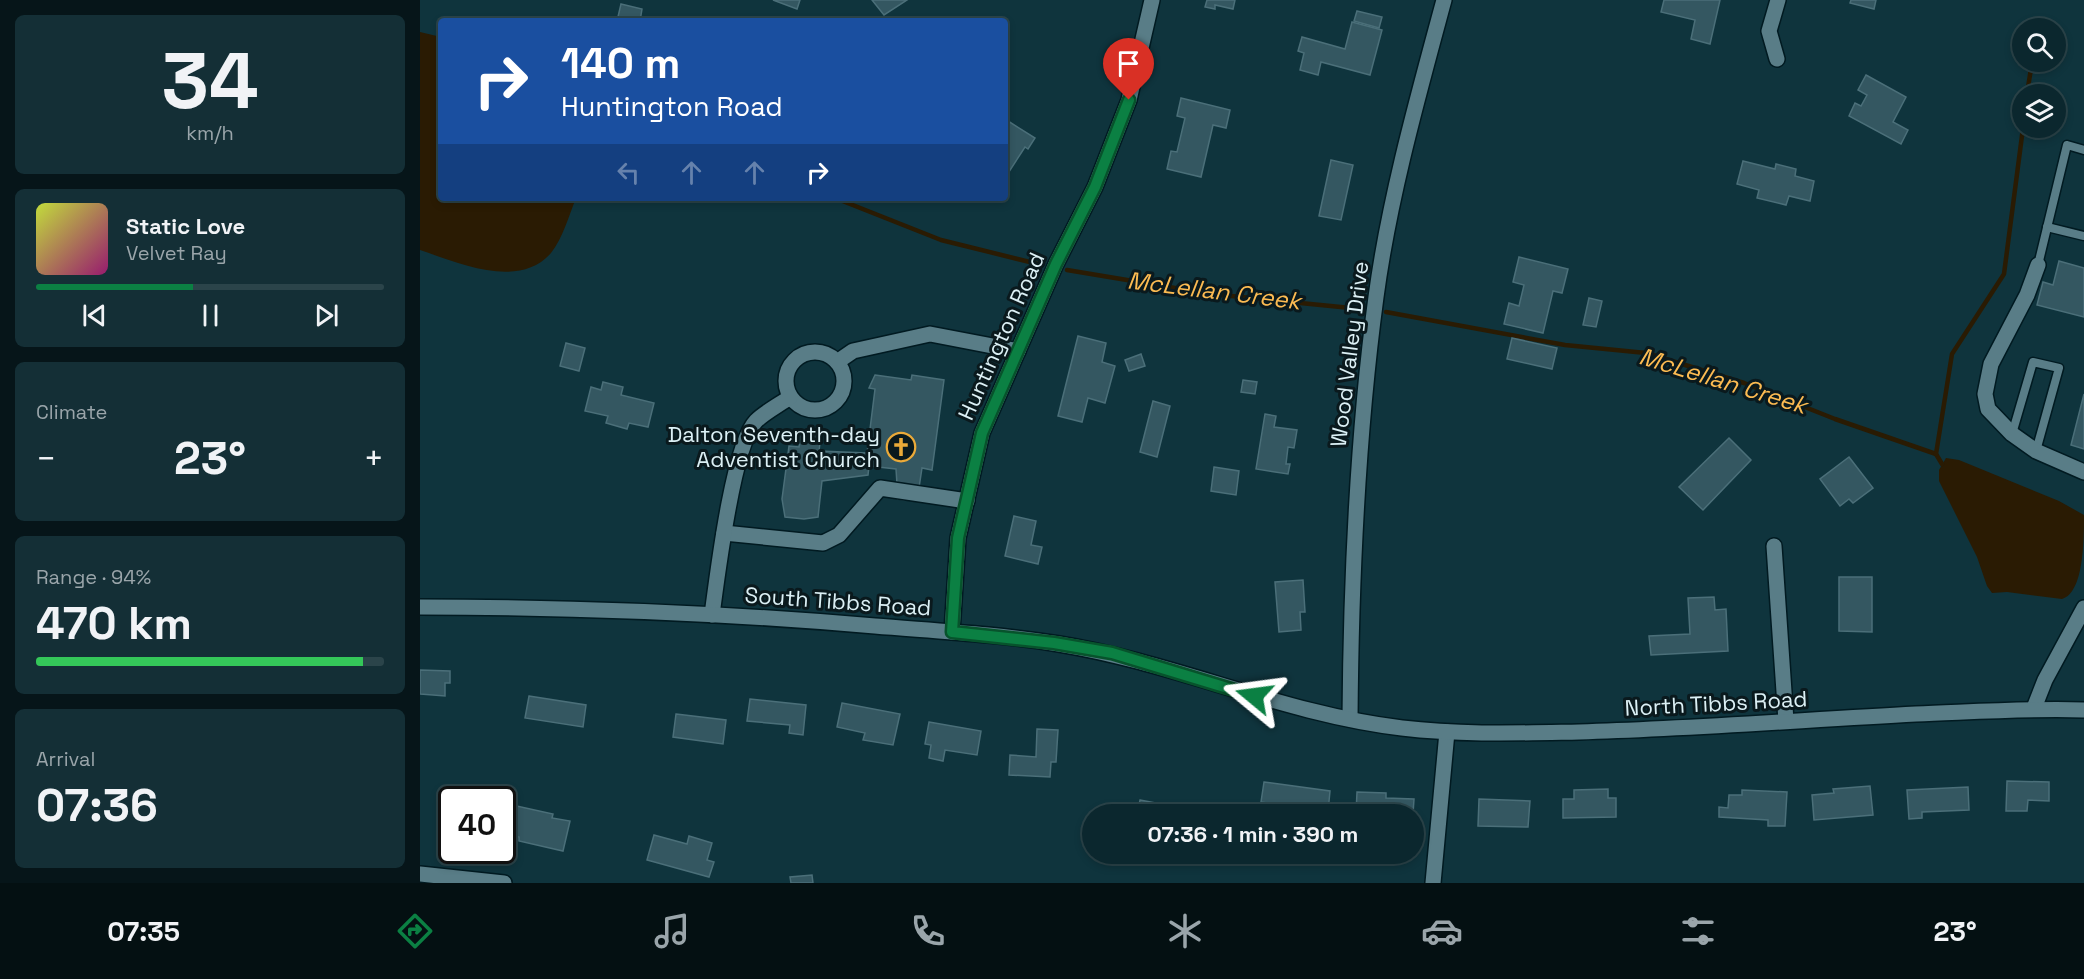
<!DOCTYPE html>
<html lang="en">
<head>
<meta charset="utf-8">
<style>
  :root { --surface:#0b272e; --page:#142f36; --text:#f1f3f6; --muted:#9aa5aa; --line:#2b444a; --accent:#0b8043 }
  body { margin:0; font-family:"Space Grotesk",sans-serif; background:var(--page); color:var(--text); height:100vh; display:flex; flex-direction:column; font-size:22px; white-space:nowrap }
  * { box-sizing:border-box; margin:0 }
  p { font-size:20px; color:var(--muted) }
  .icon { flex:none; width:33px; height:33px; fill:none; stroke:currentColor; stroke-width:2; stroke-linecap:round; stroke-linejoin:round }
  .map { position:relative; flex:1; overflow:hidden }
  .details { display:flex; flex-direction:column; gap:15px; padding:15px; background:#061519; width:420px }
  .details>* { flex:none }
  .hud { position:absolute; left:18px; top:18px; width:570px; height:183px; border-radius:6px; box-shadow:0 3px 9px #0003,0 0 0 2px var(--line); background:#1a4fa0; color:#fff; overflow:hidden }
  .fabs { position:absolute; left:1592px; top:18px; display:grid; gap:12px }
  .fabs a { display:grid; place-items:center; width:54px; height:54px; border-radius:50%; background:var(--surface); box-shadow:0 3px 9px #0003,0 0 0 2px var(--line); font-size:30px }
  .speed { position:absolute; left:18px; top:786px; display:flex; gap:12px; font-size:30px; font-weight:700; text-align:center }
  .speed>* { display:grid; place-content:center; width:78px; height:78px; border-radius:50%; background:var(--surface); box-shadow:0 3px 9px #0003,0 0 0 2px var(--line); line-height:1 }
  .speed .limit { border:3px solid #111; border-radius:9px; background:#fff; color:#111 }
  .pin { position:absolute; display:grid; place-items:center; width:51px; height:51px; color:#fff; margin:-62px -26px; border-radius:50% 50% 50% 0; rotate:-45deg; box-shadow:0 0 6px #0007 }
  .pin .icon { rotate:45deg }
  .me { position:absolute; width:66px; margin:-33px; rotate:286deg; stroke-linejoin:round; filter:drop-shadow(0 0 4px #0008) }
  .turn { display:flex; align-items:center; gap:21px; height:126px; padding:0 24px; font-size:27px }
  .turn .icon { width:78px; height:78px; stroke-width:2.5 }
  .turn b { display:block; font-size:42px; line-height:51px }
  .lanes { display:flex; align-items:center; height:57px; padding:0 24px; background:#0003; justify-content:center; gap:30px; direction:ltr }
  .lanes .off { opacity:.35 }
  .big { font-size:45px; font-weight:700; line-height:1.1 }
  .details .card { flex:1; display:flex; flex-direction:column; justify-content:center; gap:9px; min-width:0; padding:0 21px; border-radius:9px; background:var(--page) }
  .details .dial { align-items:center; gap:0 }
  .dial b { font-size:78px; line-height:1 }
  .song { display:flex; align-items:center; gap:18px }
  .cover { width:72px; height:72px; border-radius:9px; background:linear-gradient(135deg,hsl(70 70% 55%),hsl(320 70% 35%)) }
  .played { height:6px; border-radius:3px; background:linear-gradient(90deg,var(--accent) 45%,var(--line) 45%) }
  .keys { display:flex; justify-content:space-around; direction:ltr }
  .heat { display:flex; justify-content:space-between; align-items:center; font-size:33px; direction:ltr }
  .charge { height:9px; border-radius:4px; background:linear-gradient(90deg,#34c759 94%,var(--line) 0) }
  .trip { position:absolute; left:662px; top:804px; width:342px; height:60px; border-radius:30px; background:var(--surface); box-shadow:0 3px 9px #0003,0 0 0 2px var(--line); font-weight:700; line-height:60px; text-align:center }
  .menu { display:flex; height:96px; justify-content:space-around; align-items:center; background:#041012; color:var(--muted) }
  .menu .icon { width:42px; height:42px }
  .menu .selected { color:var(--accent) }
  .menu b { font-size:27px; color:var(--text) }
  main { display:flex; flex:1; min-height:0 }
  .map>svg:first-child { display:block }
</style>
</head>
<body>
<main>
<section class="details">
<div class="card dial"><b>34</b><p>km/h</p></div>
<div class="card">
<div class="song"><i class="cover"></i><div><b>Static Love</b><p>Velvet Ray</p></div></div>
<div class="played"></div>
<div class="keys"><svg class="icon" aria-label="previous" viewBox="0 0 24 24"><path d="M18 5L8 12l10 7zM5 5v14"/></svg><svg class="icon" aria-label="pause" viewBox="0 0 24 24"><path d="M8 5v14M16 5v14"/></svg><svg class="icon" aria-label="next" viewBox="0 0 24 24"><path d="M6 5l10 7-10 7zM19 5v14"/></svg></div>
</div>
<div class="card"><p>Climate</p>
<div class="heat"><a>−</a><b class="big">23°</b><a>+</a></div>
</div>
<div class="card"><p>Range · 94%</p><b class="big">470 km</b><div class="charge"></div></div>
<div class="card"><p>Arrival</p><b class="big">07:36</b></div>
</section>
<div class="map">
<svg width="1664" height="883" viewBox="0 0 1664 883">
  <rect width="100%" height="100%" fill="#0f343d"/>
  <!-- water -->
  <g fill="#2a1b03">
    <path d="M 0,32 L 21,37 L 21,198 L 156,198 C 149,215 143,238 131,253 C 99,290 38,263 0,250 Z"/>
    <path d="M 1526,458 L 1539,460 L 1639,501 L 1664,515 C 1664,540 1664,593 1642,599 L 1587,592 L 1572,593 L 1567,586 L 1557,557 L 1519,481 L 1519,470 Z"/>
  </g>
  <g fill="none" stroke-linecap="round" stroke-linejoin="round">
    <!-- stream -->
    <g stroke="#2a1b03" stroke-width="4.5">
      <path d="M 1607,94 L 1612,62"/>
      <path d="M 415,198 L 521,240 L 622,265"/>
      <path d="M 647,270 L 791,294 L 941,309"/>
      <path d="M 966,312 L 1145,345 L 1226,353 L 1324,383 L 1415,419 L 1516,454 L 1522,464"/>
      <path d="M 1516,454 L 1532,354 L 1584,274 L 1603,128"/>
    </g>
  </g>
  <!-- building -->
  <g fill="#345761" stroke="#4b6f79" stroke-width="1.5">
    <path d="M 353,0 L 380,0 L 377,9 Z"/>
    <path d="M 452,0 L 487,0 L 464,15 Z"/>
    <path d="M 787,0 L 815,0 L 813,9 L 795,5 L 795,9 L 785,7 Z"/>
    <path d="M 1244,0 L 1300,0 L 1290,44 L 1271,39 L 1275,20 L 1241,12 Z"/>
    <path d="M 1431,0 L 1456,0 L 1454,9 L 1430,3 Z"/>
    <path d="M 201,4 L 222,9 L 220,21 L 197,21 Z"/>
    <path d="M 937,11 L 962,17 L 959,28 L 934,21 Z"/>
    <path d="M 932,22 L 962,30 L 950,75 L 901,62 L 898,75 L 880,70 L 884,53 L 878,51 L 882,37 L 925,49 Z"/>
    <path d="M 1446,75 L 1486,97 L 1473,122 L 1488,130 L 1481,144 L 1429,116 L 1435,103 L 1441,106 L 1447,95 L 1438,90 Z"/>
    <path d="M 761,98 L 810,110 L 806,128 L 793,125 L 781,177 L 747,169 L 751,151 L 757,152 L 765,118 L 757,116 Z"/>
    <path d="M 588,121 L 615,138 L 608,149 L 605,147 L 585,178 L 585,125 Z"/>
    <path d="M 911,160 L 933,165 L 921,220 L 899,216 Z"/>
    <path d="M 1323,161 L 1355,169 L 1356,164 L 1376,169 L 1375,176 L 1394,181 L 1390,201 L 1369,196 L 1366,205 L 1337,198 L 1339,190 L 1317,184 Z"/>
    <path d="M 1099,257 L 1148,269 L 1142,293 L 1133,291 L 1123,333 L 1084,324 L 1089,303 L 1099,306 L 1104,285 L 1093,282 Z"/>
    <path d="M 1639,261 L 1664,268 L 1664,317 L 1617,305 L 1623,282 L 1633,285 Z"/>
    <path d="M 1169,298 L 1182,301 L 1176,327 L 1163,325 Z"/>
    <path d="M 658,336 L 686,343 L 682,362 L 695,366 L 685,403 L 668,398 L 662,422 L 638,416 Z"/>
    <path d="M 1092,338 L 1137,348 L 1132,369 L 1087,359 Z"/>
    <path d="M 146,343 L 165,348 L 159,371 L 140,366 Z"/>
    <path d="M 721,354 L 725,366 L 709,371 L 705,360 Z"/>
    <path d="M 455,375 L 491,380 L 492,375 L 524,380 L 512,470 L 502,468 L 497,501 L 478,499 L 476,469 L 449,466 L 448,475 L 402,481 L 398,517 L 384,519 L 365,517 L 362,499 L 369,446 L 379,447 L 381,432 L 401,435 L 399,451 L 447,453 L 455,389 L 449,388 Z"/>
    <path d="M 823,380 L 837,382 L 835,394 L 821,392 Z"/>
    <path d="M 183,382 L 203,387 L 201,395 L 234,403 L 228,427 L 209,423 L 207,429 L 186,423 L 188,416 L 165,411 L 171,387 L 181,390 Z"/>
    <path d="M 1664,394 L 1664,449 L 1651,445 Z"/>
    <path d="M 733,401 L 750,406 L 737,457 L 720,452 Z"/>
    <path d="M 845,414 L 856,416 L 854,427 L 877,430 L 874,448 L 868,447 L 866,464 L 870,464 L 868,474 L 836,469 Z"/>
    <path d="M 1309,438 L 1331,460 L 1283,510 L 1259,487 Z"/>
    <path d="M 1429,457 L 1453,488 L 1433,503 L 1429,499 L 1420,506 L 1400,479 Z"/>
    <path d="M 794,467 L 819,471 L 816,495 L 791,491 Z"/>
    <path d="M 594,516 L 616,521 L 611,545 L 622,547 L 618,564 L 585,556 Z"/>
    <path d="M 1419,577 L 1452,577 L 1452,632 L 1419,631 Z"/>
    <path d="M 883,580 L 885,612 L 880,612 L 881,630 L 859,632 L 855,582 Z"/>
    <path d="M 1294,597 L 1295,610 L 1306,609 L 1308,651 L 1231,655 L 1229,636 L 1270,634 L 1268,598 Z"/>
    <path d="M 0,670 L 30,671 L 30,683 L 25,683 L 25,696 L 0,694 Z"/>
    <path d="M 109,696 L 166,705 L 163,727 L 105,718 Z"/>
    <path d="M 330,699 L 386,705 L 383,735 L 369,733 L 370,725 L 327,721 Z"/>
    <path d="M 422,703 L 480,714 L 473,745 L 443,740 L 445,733 L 417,727 Z"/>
    <path d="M 256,714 L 306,720 L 303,744 L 253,737 Z"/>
    <path d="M 509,722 L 561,731 L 557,755 L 525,750 L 523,761 L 509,758 L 511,745 L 505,744 Z"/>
    <path d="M 617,729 L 638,730 L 636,762 L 631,762 L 630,777 L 589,775 L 590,755 L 616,757 Z"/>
    <path d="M 1587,781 L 1629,782 L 1629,801 L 1608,800 L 1607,811 L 1586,811 Z"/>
    <path d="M 844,782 L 910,791 L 908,812 L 841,802 Z"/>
    <path d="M 1450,786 L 1453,815 L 1394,820 L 1392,795 L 1414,793 L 1413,789 Z"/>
    <path d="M 1548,787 L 1549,810 L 1502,812 L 1502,818 L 1489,819 L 1487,790 Z"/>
    <path d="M 1188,789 L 1188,798 L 1196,798 L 1196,817 L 1143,818 L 1143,799 L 1154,799 L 1154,790 Z"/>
    <path d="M 1322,790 L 1367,792 L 1365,826 L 1348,826 L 1348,820 L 1299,817 L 1299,807 L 1308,808 L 1309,795 L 1322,795 Z"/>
    <path d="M 937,792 L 966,793 L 966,798 L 994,799 L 993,814 L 936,813 Z"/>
    <path d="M 1059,799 L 1110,801 L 1108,827 L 1058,826 Z"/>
    <path d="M 720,800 L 752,806 L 750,814 L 717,814 Z"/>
    <path d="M 92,805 L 133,814 L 132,818 L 150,821 L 143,851 L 99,841 L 99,837 L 85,834 Z"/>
    <path d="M 234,835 L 267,844 L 269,836 L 292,843 L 287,860 L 294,862 L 289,877 L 227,860 Z"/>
    <path d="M 392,875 L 393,883 L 371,883 L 370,877 Z"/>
  </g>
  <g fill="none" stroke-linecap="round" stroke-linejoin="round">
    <!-- lane casing -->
    <g stroke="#011a21" stroke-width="11">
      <g id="lane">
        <path d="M 1627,227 L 1664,236"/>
        <path d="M 1618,265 L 1647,145 L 1664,150"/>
        <path d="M 1592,434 L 1613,362 L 1639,368 L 1616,451"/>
      </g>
    </g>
    <!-- street casing -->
    <g stroke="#011a21" stroke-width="18">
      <g id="street">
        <path d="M 1357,59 L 1349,31 L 1358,0"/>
        <path d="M 1618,265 L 1607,295 L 1571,364 L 1565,394 L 1568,409 L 1592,434 L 1616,451 L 1664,472"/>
        <circle cx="395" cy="381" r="29"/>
        <path d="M 417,362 L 433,351 L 510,334 L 598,351"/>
        <path d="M 304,533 L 403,543 L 419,535 L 460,488 L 547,501"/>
        <path d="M 1354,546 L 1366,721"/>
        <path d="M 292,615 C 297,578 313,444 336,421 C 345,412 359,405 370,397"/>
        <path d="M 532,632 L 538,538 L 562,433 L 636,264 L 675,187 L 709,100 L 732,0"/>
        <path d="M 1614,708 L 1625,680 L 1664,608"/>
        <path d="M 930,719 C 931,578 937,438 956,297 C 969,199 998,96 1024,0"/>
        <path d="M 0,874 L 84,883"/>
        <path d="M 1013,883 L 1027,732"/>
      </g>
    </g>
    <!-- secondary casing -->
    <g stroke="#011a21" stroke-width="18">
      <path id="secondary" d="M 0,607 C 152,607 303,613 455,626 C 516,631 578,634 639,644 C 756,663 864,714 982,728 C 1041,735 1100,733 1159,732 C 1271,729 1383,720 1496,714 C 1552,712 1608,708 1664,710"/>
    </g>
    <!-- lane -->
    <use href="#lane" stroke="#597d87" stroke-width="8"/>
    <!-- street -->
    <use href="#street" stroke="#597d87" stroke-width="15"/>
    <!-- secondary -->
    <use href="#secondary" stroke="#597d87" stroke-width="15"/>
  </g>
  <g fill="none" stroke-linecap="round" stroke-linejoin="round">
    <!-- route casing -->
    <g stroke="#07532c" stroke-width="15">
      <path id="route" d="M 709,100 L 675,187 L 636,264 L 562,433 L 538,538 L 532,632 L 634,643 L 692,653 L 834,696"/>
    </g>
    <!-- route -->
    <use href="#route" stroke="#0b8043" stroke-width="10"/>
  </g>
  <!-- icons -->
  <defs>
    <g id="church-ring" transform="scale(1.5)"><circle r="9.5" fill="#0a191d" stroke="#ebaa39" stroke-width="1.5"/><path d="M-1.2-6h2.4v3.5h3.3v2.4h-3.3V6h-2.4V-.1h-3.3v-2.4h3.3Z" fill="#ebaa39"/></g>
  </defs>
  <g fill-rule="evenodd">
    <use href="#church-ring" x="481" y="447"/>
  </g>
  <g text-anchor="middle" stroke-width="6" stroke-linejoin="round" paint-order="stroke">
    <!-- street labels -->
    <g font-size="22" fill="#dcf0f5" stroke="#0a191d">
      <text transform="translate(581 336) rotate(-66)" y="8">Huntington Road</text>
      <text transform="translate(929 354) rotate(-83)" y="8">Wood Valley Drive</text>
      <text transform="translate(418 601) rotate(4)" y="8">South Tibbs Road</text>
      <text transform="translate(1296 703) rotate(-3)" y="8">North Tibbs Road</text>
    </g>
    <!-- poi labels -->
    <g font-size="22" fill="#dcf0f5" stroke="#0a191d" text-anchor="end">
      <text x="460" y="442">Dalton Seventh-day<tspan x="460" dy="25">Adventist Church</tspan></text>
    </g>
    <!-- water labels -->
    <g font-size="24" font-style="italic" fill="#fcbb52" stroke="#0a191d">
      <text transform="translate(794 291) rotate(7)" y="8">McLellan Creek</text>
      <text transform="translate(1303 381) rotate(17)" y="8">McLellan Creek</text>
    </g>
  </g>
</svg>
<div class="fabs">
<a><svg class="icon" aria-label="search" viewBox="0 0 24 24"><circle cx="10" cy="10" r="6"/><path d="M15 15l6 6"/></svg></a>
<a><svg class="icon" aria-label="layers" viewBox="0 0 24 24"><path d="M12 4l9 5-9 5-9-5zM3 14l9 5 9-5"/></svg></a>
</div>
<div class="speed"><div class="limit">40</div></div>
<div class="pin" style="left:709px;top:100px;background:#d93025"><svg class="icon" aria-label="arrive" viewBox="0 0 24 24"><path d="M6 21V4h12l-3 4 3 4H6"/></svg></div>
<svg class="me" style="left:834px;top:696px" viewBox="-20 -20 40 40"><path d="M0-17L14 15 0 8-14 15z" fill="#0b8043" stroke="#fff" stroke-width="4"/></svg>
<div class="trip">07:36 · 1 min · 390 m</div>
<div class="hud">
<div class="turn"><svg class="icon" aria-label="right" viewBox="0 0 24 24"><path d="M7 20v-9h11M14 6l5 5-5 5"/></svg><div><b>140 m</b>Huntington Road</div></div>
<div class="lanes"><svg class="icon off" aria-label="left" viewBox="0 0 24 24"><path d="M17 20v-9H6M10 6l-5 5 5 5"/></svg><svg class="icon off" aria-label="ahead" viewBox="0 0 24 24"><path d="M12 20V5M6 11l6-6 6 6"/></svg><svg class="icon off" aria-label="ahead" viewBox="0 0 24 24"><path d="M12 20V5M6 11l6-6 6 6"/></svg><svg class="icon" aria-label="right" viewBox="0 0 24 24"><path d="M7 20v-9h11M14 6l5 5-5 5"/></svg></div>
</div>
</div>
</main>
<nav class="menu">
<b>07:35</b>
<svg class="icon selected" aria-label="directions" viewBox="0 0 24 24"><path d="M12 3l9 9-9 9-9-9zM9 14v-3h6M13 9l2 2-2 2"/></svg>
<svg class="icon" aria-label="music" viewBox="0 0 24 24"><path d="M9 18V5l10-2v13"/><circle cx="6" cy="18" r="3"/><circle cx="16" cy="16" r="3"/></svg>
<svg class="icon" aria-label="phone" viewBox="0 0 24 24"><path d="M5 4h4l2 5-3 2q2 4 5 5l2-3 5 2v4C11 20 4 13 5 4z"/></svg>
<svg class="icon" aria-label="climate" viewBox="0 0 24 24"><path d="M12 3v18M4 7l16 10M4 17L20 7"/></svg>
<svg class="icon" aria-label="car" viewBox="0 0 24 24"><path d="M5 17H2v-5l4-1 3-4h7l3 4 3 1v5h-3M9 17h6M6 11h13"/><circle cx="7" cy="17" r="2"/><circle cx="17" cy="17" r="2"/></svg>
<svg class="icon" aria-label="filters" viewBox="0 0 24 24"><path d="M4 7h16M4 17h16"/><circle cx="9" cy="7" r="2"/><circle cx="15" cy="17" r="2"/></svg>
<b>23°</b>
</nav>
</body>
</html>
